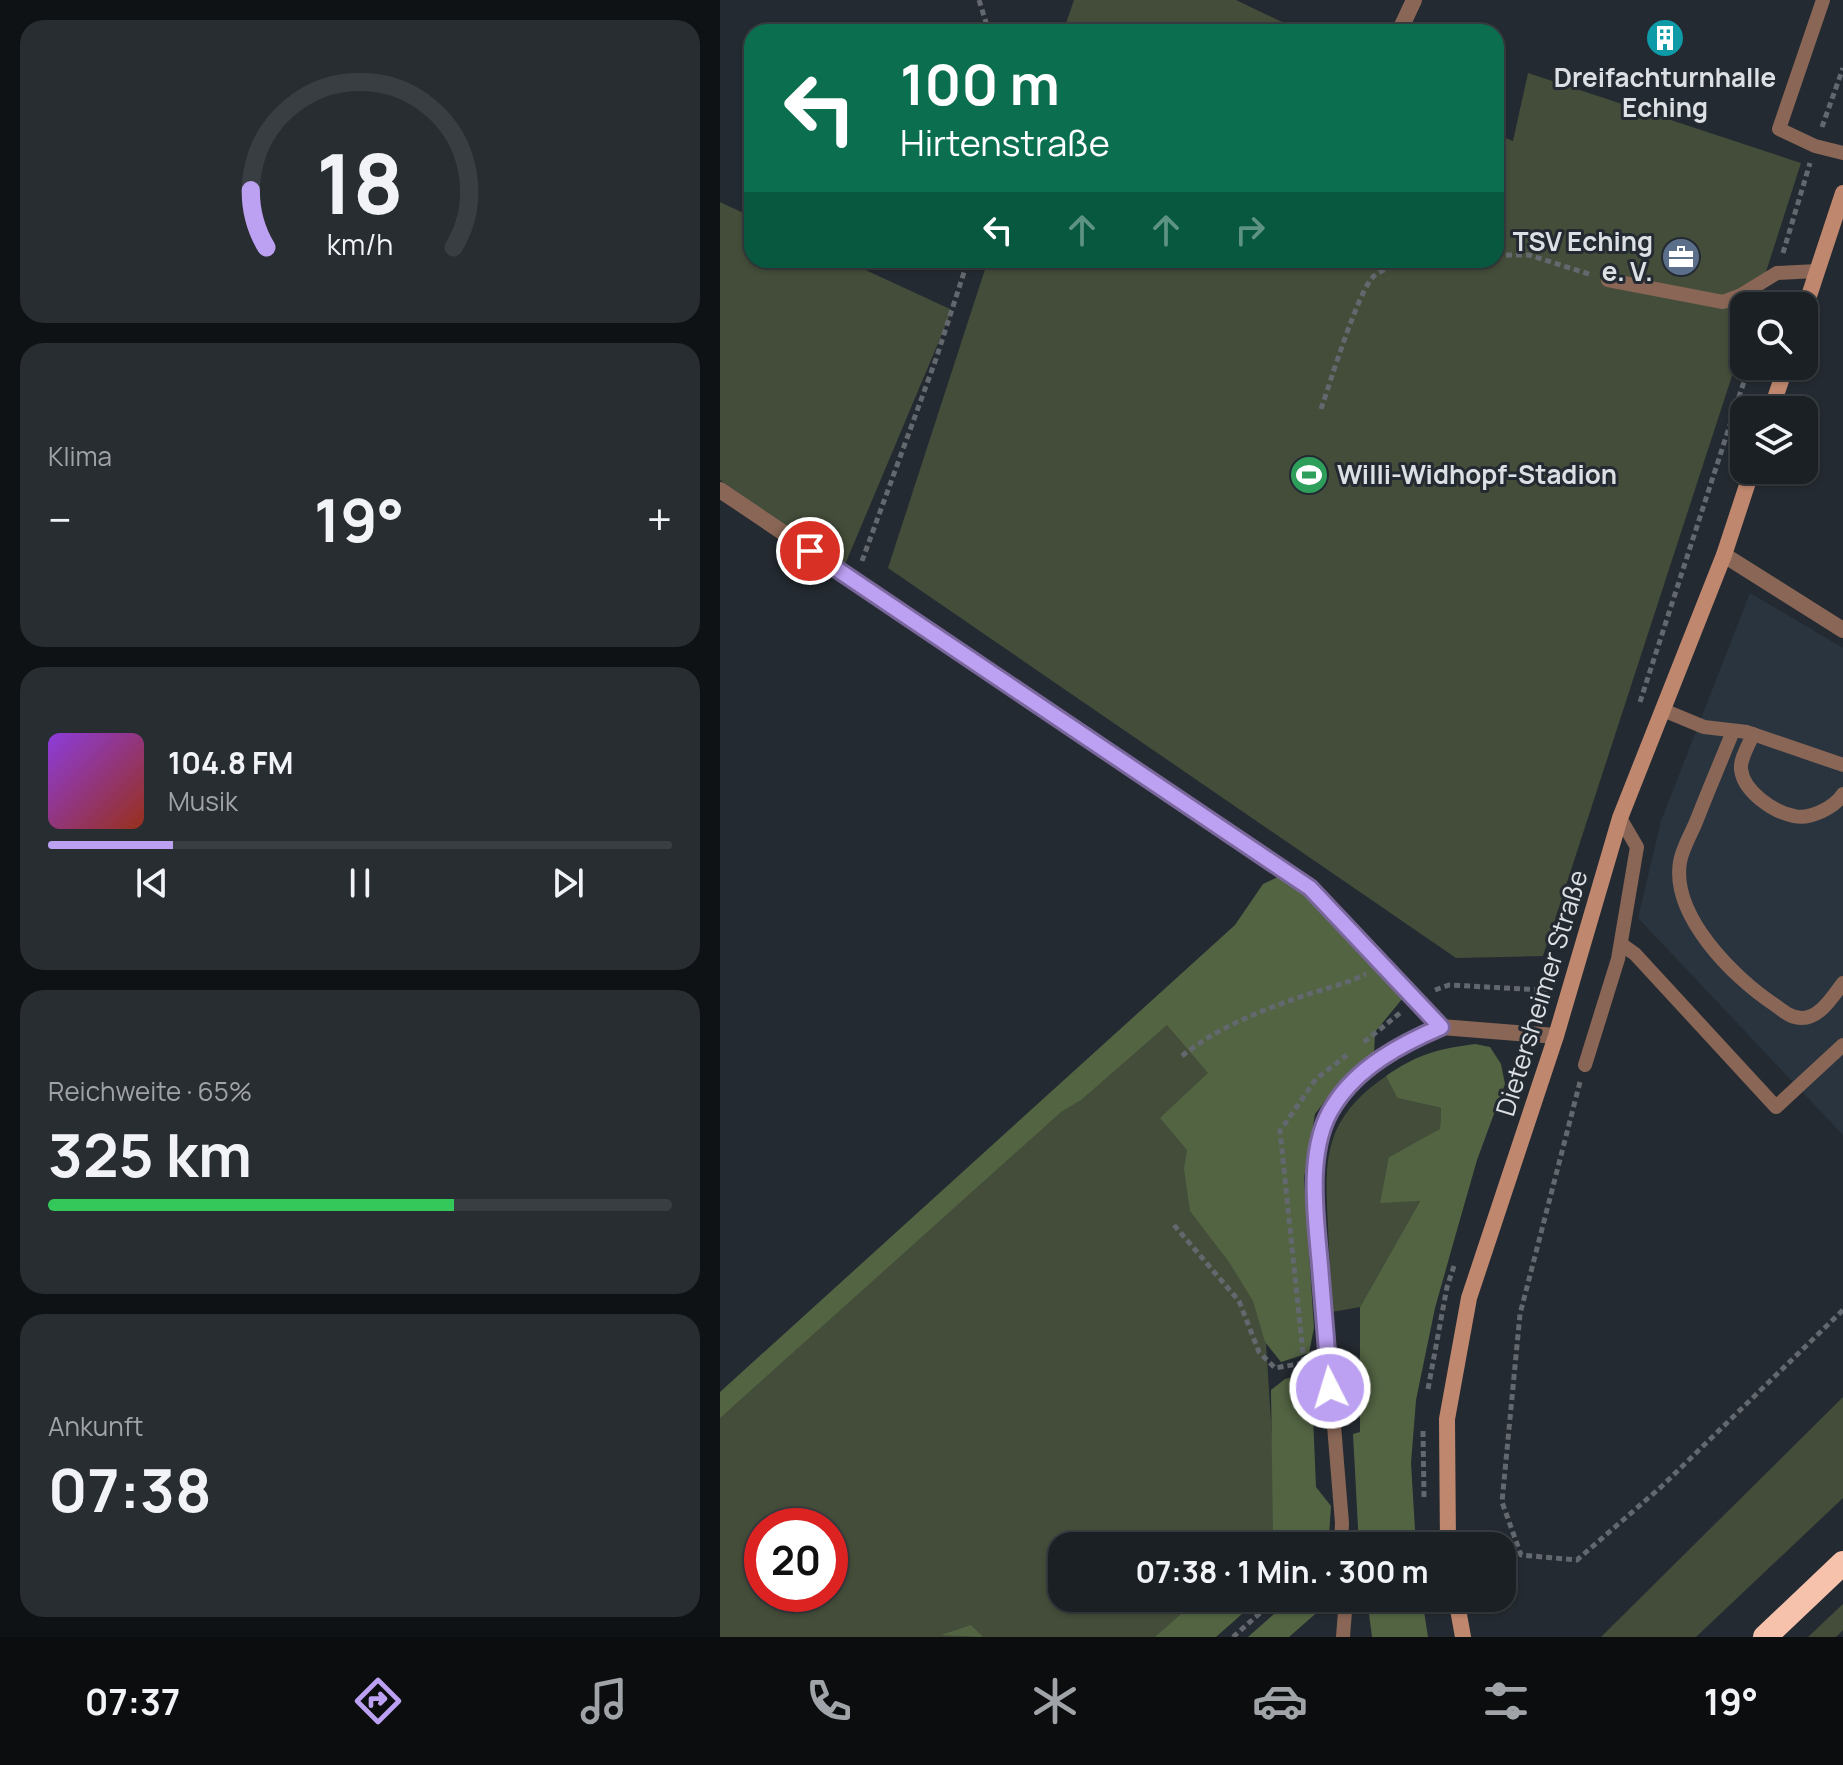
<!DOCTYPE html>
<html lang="de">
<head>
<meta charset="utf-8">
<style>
  :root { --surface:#1b2025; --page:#282d32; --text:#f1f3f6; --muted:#a0a3a7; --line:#393e42; --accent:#bca0f2 }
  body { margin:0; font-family:Manrope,sans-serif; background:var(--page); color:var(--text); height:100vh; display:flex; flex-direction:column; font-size:30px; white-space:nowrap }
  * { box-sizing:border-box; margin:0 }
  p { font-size:26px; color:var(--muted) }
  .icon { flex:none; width:44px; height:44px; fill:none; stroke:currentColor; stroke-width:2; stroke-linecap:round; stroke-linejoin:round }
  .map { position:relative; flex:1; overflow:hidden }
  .details { display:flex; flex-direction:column; gap:20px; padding:20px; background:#0f1214; width:720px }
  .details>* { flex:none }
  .hud { position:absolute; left:24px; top:24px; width:760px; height:244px; border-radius:24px; box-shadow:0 2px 6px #0004,0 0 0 2px var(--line); background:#0b6e4f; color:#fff; overflow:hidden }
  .fabs { position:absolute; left:1010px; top:292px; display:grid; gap:16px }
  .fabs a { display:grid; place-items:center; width:88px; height:88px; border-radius:16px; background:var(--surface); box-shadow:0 2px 6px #0004,0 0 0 2px var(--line); font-size:40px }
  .speed { position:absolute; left:24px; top:1508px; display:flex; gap:16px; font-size:40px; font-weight:700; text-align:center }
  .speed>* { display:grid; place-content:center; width:104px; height:104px; border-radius:50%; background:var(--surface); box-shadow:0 2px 6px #0004,0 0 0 2px var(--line); line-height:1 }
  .speed .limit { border:12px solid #d22; background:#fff; color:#111 }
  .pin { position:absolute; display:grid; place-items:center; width:68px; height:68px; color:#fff; margin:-34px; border:4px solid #fff; border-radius:50%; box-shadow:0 2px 8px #0007 }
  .me { position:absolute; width:88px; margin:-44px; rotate:355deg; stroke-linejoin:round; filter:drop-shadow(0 0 6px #0008) }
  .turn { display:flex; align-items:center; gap:28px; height:168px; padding:0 24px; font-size:36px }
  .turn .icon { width:104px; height:104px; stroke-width:2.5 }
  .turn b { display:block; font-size:56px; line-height:68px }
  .lanes { display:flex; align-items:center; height:76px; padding:0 24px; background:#0003; justify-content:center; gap:40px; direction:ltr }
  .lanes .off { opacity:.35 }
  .big { font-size:60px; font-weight:700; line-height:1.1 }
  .details .tile { flex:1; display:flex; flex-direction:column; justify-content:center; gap:12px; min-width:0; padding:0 28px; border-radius:24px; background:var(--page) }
  .details .dial { align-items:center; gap:0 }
  .dial svg { height:208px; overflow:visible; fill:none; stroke:var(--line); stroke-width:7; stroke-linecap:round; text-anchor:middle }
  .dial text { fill:var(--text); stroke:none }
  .song { display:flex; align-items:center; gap:24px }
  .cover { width:96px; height:96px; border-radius:12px; background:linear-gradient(135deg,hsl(270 70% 55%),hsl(10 70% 35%)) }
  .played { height:8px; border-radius:4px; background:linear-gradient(90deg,var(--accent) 20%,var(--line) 20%) }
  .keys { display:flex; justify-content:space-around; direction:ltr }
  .heat { display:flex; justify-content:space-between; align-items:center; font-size:44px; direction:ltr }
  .charge { height:12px; border-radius:6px; background:linear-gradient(90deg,#34c759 65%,var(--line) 0) }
  .trip { position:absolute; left:328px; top:1532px; width:468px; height:80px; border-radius:24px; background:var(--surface); box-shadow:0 2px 6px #0004,0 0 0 2px var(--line); font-weight:700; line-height:80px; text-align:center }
  .dock { display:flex; height:128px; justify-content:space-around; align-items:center; background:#0b0d0f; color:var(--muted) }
  .dock .icon { width:56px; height:56px }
  .dock .on { color:var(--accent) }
  .dock b { font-size:36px; color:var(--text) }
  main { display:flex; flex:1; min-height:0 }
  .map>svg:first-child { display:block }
</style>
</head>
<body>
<main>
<section class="details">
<div class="tile dial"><svg viewBox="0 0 100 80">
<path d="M14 69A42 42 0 1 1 86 69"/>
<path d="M14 69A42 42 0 0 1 8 47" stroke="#bca0f2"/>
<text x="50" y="56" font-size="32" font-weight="700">18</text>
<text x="50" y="72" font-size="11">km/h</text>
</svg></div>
<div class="tile"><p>Klima</p>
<div class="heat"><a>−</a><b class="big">19°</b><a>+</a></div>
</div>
<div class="tile">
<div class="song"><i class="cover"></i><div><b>104.8 FM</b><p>Musik</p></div></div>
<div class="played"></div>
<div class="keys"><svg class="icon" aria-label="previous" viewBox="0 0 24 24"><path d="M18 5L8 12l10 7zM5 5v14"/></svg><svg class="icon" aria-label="pause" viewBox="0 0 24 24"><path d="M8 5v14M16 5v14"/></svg><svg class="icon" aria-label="next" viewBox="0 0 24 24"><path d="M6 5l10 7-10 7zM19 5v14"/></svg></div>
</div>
<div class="tile"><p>Reichweite · 65%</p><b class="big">325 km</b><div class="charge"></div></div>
<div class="tile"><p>Ankunft</p><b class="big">07:38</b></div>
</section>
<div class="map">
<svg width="1123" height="1637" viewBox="0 0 1123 1637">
  <rect width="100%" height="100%" fill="#242a31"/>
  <!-- built -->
  <path fill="#29343f" d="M 1030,593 L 1123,648 L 1123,1135 L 918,918 L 941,821 Z"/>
  <!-- green -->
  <g fill="#434d39" fill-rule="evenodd">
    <path d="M 354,0 L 516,0 L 583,32 L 343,32 Z"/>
    <path d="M 808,73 L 1081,163 L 1035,306 L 1024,306 L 1024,339 L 823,956 L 736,958 L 168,568 L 268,260 L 776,260 L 776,134 L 793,141 Z"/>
    <path d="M 0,202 L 32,217 L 32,260 L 124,260 L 232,310 L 124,567 L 0,480 Z"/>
    <path d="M 450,1000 L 521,1073 L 545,1327 L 558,1534 L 544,1546 L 342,1546 L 342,1598 L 486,1598 L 442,1637 L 0,1637 L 0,1402 ZM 42,1526 L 110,1526 L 110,1594 L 42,1594 Z"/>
    <path d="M 666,1076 L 677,1098 L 721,1108 L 720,1130 L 669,1157 L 700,1201 L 640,1307 L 612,1312 C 611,1283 609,1254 608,1226 C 604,1157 604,1119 666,1076 Z"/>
    <path d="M 1123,1397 L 1123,1498 L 976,1637 L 881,1637 Z"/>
    <path d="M 1123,1604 L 1123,1630 L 1116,1637 L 1088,1637 Z"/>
  </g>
  <!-- forest -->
  <g fill="#536443">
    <path d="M 558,877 C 595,886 655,968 682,999 L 655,1032 L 654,1054 L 617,1085 L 595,1114 L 584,1178 L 594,1328 L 589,1353 L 561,1362 L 545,1342 L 533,1301 L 509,1262 L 470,1211 L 464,1169 L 467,1150 L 440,1118 L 488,1073 L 447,1025 L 361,1100 L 341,1112 L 0,1418 L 0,1392 L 515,925 L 543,884 Z"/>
    <path d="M 755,1044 L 770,1047 L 781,1064 L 785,1084 L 757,1160 L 733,1244 L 715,1308 L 696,1400 L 691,1463 L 696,1546 L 639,1546 L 633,1434 L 640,1432 L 640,1307 L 700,1201 L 660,1203 L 669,1157 L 720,1129 L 721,1108 L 677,1098 L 666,1076 C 698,1054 717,1049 755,1044 Z"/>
    <path d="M 581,1375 L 592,1392 L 596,1487 L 611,1506 L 609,1536 L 598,1546 L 538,1546 L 553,1533 L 551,1390 L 565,1379 Z"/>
    <path d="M 479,1598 L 540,1598 L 496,1637 L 435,1637 Z"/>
    <path d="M 572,1598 L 610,1598 L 610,1601 L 569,1637 L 528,1637 Z"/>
    <path d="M 647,1598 L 702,1598 L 708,1637 L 652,1637 Z"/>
    <path d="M 251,1625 L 263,1637 L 221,1635 Z"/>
  </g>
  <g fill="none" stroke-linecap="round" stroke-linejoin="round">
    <!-- path -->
    <g stroke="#63686e" stroke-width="5" stroke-dasharray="6 4" stroke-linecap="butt">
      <path d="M 259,0 L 269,32"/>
      <path d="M 1102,127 L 1123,68"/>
      <path d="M 1063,253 L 1090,163"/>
      <path d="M 776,255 L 809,255 L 872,275"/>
      <path d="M 601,409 C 609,386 639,288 654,276 C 669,264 695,262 713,260"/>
      <path d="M 142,561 L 216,359 L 248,260"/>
      <path d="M 920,702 L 1029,366"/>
      <path d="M 715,990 L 729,985 L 824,990"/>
      <path d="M 817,1014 L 826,985"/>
      <path d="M 644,1042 L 680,1013"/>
      <path d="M 462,1056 C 498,1027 542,1010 586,995 C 606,988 626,984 646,974"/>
      <path d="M 795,1082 L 804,1054"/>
      <path d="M 860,1082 L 800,1314 L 782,1502 L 801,1555 L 857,1560 L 941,1487 L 1123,1310"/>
      <path d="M 454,1225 L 519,1301 L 539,1352 L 555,1368 L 584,1363"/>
      <path d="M 584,1363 L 560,1131 L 596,1079 L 627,1055"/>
      <path d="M 708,1389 L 727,1287 L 734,1266"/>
      <path d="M 703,1431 L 704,1497"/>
      <path d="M 513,1637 L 557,1598"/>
    </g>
    <!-- lane -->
    <g stroke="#896656" stroke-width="14">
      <path d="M 1103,0 L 1059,129 L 1095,146 L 1123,153"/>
      <path d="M 888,280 L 1003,302 L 1021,295 L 1057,273 L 1097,271"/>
      <path d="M 943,710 L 984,727 L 1027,732 L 1123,765"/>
      <path d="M 1013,731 C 1001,761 988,791 976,822 C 971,834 962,849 960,862 C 951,916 1014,978 1055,1005 C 1063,1011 1071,1018 1082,1018 C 1100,1018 1113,996 1123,983"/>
      <path d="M 1033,734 C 1029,745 1020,758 1021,769 C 1023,791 1053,812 1074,816 C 1090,820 1115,807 1123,794"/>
      <path d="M 901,944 L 915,954 L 1056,1107 L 1123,1045"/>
      <path d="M 865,1065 L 898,959 L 917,847 L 900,818"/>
      <path d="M 621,1546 L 622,1523 L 594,1182 C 598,1157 600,1132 612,1109 C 631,1070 683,1043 721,1027"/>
      <path d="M 623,1637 L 626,1598"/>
    </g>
    <!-- street -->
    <g stroke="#896656" stroke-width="16">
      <path d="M 679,32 L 694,0"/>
      <path d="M 0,490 L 590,888 L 721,1027 L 836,1036"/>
      <path d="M 1004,555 L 1123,630"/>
    </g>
    <!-- secondary -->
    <g stroke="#bf876e" stroke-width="16">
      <path d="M 1084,311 L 1123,193"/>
      <path d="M 1051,410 L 1066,366"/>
      <path d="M 728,1546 L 727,1419 L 749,1298 L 836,1036 L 900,818 L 1004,555 L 1032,470"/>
      <path d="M 736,1598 L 743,1637"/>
    </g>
    <!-- highway -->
    <path stroke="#f7c2ab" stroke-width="24" d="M 1045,1637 L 1123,1563"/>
  </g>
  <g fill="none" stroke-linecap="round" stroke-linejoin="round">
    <!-- route casing -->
    <g stroke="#7a689d" stroke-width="20">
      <path id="route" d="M 90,551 L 590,888 L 721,1027 C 681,1044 638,1067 614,1105 C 585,1148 596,1217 600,1266 C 603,1307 607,1347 610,1388"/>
    </g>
    <!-- route -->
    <use href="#route" stroke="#bca0f2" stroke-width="14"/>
  </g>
  <!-- icons -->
  <defs>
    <g id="building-disc" transform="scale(2)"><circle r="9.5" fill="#0f9aa8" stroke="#242a31"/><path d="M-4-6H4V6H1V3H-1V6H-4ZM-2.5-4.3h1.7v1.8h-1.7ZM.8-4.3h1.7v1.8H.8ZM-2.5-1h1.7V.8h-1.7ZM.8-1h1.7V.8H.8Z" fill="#fff"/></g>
    <g id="office-disc" transform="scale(2)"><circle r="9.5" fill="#5c6f8a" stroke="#242a31"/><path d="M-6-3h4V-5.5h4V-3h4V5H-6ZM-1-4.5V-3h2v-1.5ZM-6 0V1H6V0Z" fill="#fff"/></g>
    <g id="stadium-disc" transform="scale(2)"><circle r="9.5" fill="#2e9e5b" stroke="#242a31"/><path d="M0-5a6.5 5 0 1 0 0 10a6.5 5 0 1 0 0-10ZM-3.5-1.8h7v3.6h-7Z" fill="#fff"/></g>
  </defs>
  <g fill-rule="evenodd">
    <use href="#building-disc" x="945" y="38"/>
    <use href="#office-disc" x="961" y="257"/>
    <use href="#stadium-disc" x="589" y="475"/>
  </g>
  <g text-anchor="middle" stroke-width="6" stroke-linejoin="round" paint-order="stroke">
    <!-- poi labels -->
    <g font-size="26" font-weight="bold" fill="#dce0e4" stroke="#242a31">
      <text x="945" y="87">Dreifachturnhalle<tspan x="945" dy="30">Eching</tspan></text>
      <text x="933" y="251" text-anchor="end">TSV Eching<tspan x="933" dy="30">e. V.</tspan></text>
      <text x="617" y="484" text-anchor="start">Willi-Widhopf-Stadion</text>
    </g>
    <!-- street labels -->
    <g font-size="26" fill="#dce0e4" stroke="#242a31">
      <text transform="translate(822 993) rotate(-73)" y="9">Dietersheimer Straße</text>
    </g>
  </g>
</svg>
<div class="fabs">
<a><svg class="icon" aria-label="search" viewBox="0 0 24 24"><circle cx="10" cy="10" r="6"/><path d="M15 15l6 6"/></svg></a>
<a><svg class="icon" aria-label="layers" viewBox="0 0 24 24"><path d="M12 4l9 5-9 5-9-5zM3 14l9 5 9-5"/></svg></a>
</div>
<div class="speed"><div class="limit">20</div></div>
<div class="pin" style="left:90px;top:551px;background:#d93025"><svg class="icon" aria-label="arrive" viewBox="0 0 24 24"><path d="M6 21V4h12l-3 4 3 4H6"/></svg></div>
<svg class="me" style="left:610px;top:1388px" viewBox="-20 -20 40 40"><circle r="17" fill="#bca0f2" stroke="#fff" stroke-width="3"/><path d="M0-11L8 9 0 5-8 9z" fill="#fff"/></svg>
<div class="trip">07:38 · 1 Min. · 300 m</div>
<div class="hud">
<div class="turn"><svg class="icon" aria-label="left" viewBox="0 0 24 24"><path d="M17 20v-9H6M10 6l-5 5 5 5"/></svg><div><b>100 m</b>Hirtenstraße</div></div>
<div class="lanes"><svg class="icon" aria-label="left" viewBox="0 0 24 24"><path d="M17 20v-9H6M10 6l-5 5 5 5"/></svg><svg class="icon off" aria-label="ahead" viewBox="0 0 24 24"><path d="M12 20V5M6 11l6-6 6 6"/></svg><svg class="icon off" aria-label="ahead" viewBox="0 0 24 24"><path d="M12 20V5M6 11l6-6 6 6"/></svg><svg class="icon off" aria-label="right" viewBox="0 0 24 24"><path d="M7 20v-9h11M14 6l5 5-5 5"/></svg></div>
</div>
</div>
</main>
<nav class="dock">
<b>07:37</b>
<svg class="icon on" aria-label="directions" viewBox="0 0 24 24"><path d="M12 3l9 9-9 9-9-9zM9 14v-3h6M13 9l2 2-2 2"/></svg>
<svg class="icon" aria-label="music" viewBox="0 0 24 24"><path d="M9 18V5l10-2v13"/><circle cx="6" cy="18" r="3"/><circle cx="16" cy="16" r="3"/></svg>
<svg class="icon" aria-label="phone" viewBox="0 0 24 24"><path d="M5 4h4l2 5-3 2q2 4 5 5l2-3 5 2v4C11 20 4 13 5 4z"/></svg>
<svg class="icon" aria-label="climate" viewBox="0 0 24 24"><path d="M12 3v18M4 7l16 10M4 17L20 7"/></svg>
<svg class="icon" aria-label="car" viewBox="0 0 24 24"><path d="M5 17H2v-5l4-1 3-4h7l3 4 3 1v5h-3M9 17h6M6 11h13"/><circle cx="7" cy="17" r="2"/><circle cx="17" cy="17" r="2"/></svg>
<svg class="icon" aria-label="filters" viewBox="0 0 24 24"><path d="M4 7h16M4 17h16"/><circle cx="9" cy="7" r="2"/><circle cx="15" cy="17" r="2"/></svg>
<b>19°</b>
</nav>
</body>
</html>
